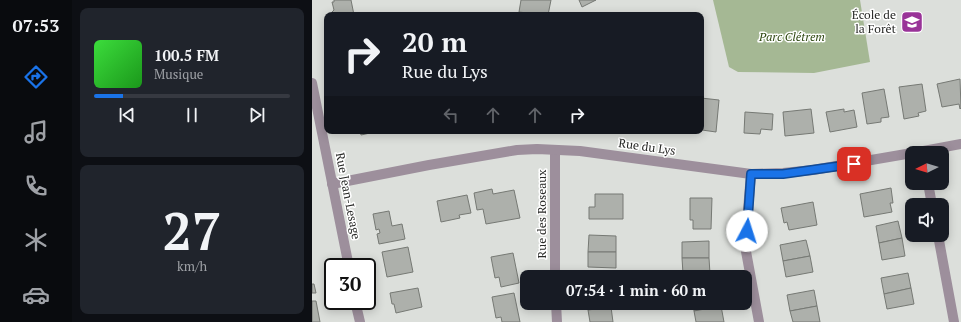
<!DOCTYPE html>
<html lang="fr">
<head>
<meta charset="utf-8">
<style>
  :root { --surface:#171b24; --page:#20242c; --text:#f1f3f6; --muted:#9ea1a6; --line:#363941; --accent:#1a73e8 }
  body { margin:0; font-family:"PT Serif",serif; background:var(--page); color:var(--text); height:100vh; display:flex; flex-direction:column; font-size:15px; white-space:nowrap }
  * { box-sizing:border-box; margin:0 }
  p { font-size:13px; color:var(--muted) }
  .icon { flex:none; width:22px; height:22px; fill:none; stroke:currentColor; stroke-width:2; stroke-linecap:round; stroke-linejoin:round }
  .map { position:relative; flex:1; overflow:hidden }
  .drawer { display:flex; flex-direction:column; gap:8px; padding:8px; background:#0d0f14; width:240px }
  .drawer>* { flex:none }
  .banner { position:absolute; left:12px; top:12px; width:380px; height:122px; border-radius:8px; box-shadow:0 2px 10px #0003; background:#171b24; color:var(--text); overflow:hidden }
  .needle { width:26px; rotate:265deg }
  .controls { position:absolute; left:593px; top:146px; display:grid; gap:8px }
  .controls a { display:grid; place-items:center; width:44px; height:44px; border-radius:8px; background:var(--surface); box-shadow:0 2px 10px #0003; font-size:20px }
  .speed { position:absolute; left:12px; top:258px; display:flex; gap:8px; font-size:20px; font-weight:700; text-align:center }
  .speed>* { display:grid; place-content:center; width:52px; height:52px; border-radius:50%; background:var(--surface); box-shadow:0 2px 10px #0003; line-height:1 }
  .speed .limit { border:2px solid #111; border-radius:6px; background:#fff; color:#111 }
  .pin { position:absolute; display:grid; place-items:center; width:34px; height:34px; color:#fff; margin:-17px; border-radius:8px; box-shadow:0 2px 6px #0006 }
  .me { position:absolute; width:44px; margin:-22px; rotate:5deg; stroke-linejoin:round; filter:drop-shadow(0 0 3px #0008) }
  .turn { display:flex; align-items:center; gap:14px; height:84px; padding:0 12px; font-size:18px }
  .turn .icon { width:52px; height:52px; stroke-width:2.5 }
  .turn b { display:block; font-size:28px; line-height:34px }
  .lanes { display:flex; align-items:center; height:38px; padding:0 12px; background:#0003; justify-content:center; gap:20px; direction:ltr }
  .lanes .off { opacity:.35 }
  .drawer .card { flex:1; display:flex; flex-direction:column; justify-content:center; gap:6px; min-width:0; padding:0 14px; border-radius:8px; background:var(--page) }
  .drawer .dial { align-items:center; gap:0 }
  .dial b { font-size:52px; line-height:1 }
  .song { display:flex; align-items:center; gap:12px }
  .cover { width:48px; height:48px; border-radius:6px; background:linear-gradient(135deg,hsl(120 70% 55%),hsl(120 70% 35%)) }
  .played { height:4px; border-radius:2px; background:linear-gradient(90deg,var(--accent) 15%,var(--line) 15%) }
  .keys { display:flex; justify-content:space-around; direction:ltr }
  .trip { position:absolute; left:208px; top:270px; width:232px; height:40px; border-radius:8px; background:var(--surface); box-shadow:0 2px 10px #0003; font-weight:800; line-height:40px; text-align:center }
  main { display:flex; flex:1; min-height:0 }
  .dock { display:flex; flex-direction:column; width:72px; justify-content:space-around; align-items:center; background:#090b0e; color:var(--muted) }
  .dock .icon { width:28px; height:28px }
  .dock .on { color:var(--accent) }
  .dock b { font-size:18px; color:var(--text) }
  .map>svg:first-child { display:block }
</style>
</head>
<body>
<main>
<nav class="dock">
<b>07:53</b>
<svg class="icon on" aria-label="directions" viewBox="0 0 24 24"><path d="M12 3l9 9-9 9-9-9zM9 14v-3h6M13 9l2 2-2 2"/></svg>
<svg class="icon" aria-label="music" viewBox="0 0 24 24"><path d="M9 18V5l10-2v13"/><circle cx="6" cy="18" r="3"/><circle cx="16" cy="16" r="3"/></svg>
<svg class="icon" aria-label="phone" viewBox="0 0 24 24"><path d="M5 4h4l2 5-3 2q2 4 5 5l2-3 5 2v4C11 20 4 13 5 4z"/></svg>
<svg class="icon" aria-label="climate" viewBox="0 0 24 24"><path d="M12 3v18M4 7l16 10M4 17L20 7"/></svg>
<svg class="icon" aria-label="car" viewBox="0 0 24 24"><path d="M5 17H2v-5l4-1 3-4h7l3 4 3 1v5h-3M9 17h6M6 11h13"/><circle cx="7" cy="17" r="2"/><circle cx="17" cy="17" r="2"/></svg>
</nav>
<section class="drawer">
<div class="card">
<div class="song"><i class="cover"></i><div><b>100.5 FM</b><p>Musique</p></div></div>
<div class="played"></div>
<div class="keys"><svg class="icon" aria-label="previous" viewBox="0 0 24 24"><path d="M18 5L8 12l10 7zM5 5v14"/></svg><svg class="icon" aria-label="pause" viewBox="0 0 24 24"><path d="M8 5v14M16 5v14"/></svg><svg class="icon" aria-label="next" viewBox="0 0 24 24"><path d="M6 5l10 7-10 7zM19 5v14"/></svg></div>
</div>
<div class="card dial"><b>27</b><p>km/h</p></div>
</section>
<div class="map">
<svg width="649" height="322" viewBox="0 0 649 322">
  <rect width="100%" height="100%" fill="#dcdfdb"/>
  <!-- forest -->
  <path fill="#a5b894" d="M 401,0 L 548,0 L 558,62 L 502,73 L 426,72 L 417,67 Z"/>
  <!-- building -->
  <g fill="#adb0ab" stroke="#767974">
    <path d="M 22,0 L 39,0 L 42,15 L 21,15 L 20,12 L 22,10 L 20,2 L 22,2 Z"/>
    <path d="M 209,0 L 239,0 L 236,15 L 215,15 L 215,13 L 207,12 Z"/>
    <path d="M 267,0 L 284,0 L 270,7 Z"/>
    <path d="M 648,79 L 649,108 L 648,109 L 647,104 L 630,107 L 625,84 Z"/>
    <path d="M 610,84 L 614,111 L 606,113 L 607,116 L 592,119 L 587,87 Z"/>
    <path d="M 572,89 L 577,117 L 569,118 L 569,122 L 555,124 L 550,93 Z"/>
    <path d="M 389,98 L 407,100 L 404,132 L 390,130 Z"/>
    <path d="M 499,109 L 502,133 L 473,136 L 471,112 Z"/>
    <path d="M 532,109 L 532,112 L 542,110 L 545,127 L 518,132 L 514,112 Z"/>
    <path d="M 433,112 L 461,114 L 460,130 L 449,129 L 448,134 L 432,133 Z"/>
    <path d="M 48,131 L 67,131 L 49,135 Z"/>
    <path d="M 579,188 L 581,203 L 578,203 L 580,212 L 552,217 L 548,194 Z"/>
    <path d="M 180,189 L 181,194 L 202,190 L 208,218 L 174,224 L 171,209 L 165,210 L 162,193 Z"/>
    <path d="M 283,194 L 311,194 L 311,219 L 277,219 L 277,207 L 283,207 Z"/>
    <path d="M 155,195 L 159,213 L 147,215 L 148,218 L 129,222 L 125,201 Z"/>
    <path d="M 378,198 L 400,198 L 399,229 L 381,229 L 381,220 L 378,220 Z"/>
    <path d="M 501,202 L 505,225 L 477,230 L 475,222 L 472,223 L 469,208 Z"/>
    <path d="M 77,211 L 80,226 L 90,224 L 93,239 L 67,244 L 65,234 L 68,233 L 67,229 L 64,230 L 61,214 Z"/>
    <path d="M 586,221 L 590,238 L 567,243 L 564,226 Z"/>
    <path d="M 277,235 L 304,236 L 304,252 L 276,252 Z"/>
    <path d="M 590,238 L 593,256 L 570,260 L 567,243 Z"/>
    <path d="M 494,240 L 498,256 L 471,261 L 468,245 Z"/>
    <path d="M 397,241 L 397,258 L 370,258 L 370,242 Z"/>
    <path d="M 96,247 L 101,272 L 75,277 L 70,252 Z"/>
    <path d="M 276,252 L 304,252 L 304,268 L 276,267 Z"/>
    <path d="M 201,253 L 207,283 L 189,287 L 187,277 L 183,278 L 179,257 Z"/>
    <path d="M 498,256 L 501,272 L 474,277 L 471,261 Z"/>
    <path d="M 370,258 L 397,258 L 398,274 L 371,274 Z"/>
    <path d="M 596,273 L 599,288 L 572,294 L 569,278 Z"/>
    <path d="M 0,284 L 2,284 L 4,293 L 0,293 Z"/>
    <path d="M 106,288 L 110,307 L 84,313 L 82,304 L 80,304 L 78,293 Z"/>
    <path d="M 599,288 L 602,304 L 575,309 L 572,294 Z"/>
    <path d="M 502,290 L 505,306 L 478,311 L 475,295 Z"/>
    <path d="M 202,293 L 208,322 L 190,322 L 189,317 L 184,318 L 180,297 Z"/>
    <path d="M 0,301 L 4,301 L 8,322 L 0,322 Z"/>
    <path d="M 276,303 L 299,303 L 299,307 L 276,310 Z"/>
    <path d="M 381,303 L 409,303 L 409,306 L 382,311 Z"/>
    <path d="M 409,306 L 412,322 L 384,322 L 382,311 Z"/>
    <path d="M 505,306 L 508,322 L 481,322 L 478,311 Z"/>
    <path d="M 299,307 L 301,322 L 278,322 L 276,310 Z"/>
  </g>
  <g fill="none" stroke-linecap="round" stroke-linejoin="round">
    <!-- street -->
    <g stroke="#9d8f9c" stroke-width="10">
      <path d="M 0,83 L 37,267"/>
      <path d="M 243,150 L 243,277"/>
      <path d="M 601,153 L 649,144"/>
      <path d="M 439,174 L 433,246 L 447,322"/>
      <path d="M 616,183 L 620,205"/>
      <path d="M 20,184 L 117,165 L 205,150 L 225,149 L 268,151 L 439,174 L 471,173 L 501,170 L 600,153"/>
      <path d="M 626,235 L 642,322"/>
      <path d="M 43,301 L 48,322"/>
      <path d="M 244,303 L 245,322"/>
    </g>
  </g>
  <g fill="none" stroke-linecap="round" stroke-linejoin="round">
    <!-- route casing -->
    <g stroke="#114b97" stroke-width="10">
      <path id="route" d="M 435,231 L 439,174 L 471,174 L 542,164"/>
    </g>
    <!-- route -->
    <use href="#route" stroke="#1a73e8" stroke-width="7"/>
  </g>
  <!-- icons -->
  <defs>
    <g id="school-square" transform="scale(1.15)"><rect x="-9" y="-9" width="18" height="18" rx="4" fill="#993398" stroke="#fff"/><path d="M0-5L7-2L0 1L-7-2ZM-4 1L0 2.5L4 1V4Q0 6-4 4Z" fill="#fff"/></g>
  </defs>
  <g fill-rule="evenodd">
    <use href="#school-square" x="600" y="22"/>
  </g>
  <g text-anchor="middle" stroke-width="3" stroke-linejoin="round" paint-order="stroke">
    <!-- poi labels -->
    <g font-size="12" fill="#282927" stroke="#fff" text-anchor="end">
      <text x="584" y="19">École de<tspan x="584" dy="14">la Forêt</tspan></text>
    </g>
    <!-- park labels -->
    <g font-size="12" font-style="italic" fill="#304913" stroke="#fff">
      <text x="480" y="41">Parc Clétrem</text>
    </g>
    <!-- street labels -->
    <g font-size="12" fill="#282927" stroke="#fff">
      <text transform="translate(335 147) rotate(8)" y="4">Rue du Lys</text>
      <text transform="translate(36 196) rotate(79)" y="4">Rue Jean-Lesage</text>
      <text transform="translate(230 214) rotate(-90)" y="4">Rue des Roseaux</text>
    </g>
  </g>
</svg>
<div class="controls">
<a><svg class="needle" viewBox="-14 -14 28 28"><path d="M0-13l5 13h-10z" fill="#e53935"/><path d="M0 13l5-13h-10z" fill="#9ea1a6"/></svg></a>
<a><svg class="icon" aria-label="sound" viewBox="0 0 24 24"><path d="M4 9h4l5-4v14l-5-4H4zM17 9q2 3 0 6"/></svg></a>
</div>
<div class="speed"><div class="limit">30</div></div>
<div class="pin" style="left:542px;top:164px;background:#d93025"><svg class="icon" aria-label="arrive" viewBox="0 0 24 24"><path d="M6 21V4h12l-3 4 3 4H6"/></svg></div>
<svg class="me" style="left:435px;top:231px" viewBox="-20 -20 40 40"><circle r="19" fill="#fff"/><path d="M0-13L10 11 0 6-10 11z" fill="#1a73e8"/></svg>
<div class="trip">07:54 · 1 min · 60 m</div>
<div class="banner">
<div class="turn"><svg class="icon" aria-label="right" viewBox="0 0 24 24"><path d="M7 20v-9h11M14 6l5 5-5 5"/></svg><div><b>20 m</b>Rue du Lys</div></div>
<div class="lanes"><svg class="icon off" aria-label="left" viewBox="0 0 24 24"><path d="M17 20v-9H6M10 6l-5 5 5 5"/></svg><svg class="icon off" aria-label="ahead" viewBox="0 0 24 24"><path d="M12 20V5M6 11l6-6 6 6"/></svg><svg class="icon off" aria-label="ahead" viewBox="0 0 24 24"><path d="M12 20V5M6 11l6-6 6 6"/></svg><svg class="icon" aria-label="right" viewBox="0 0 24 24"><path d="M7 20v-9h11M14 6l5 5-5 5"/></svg></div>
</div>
</div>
</main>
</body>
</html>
